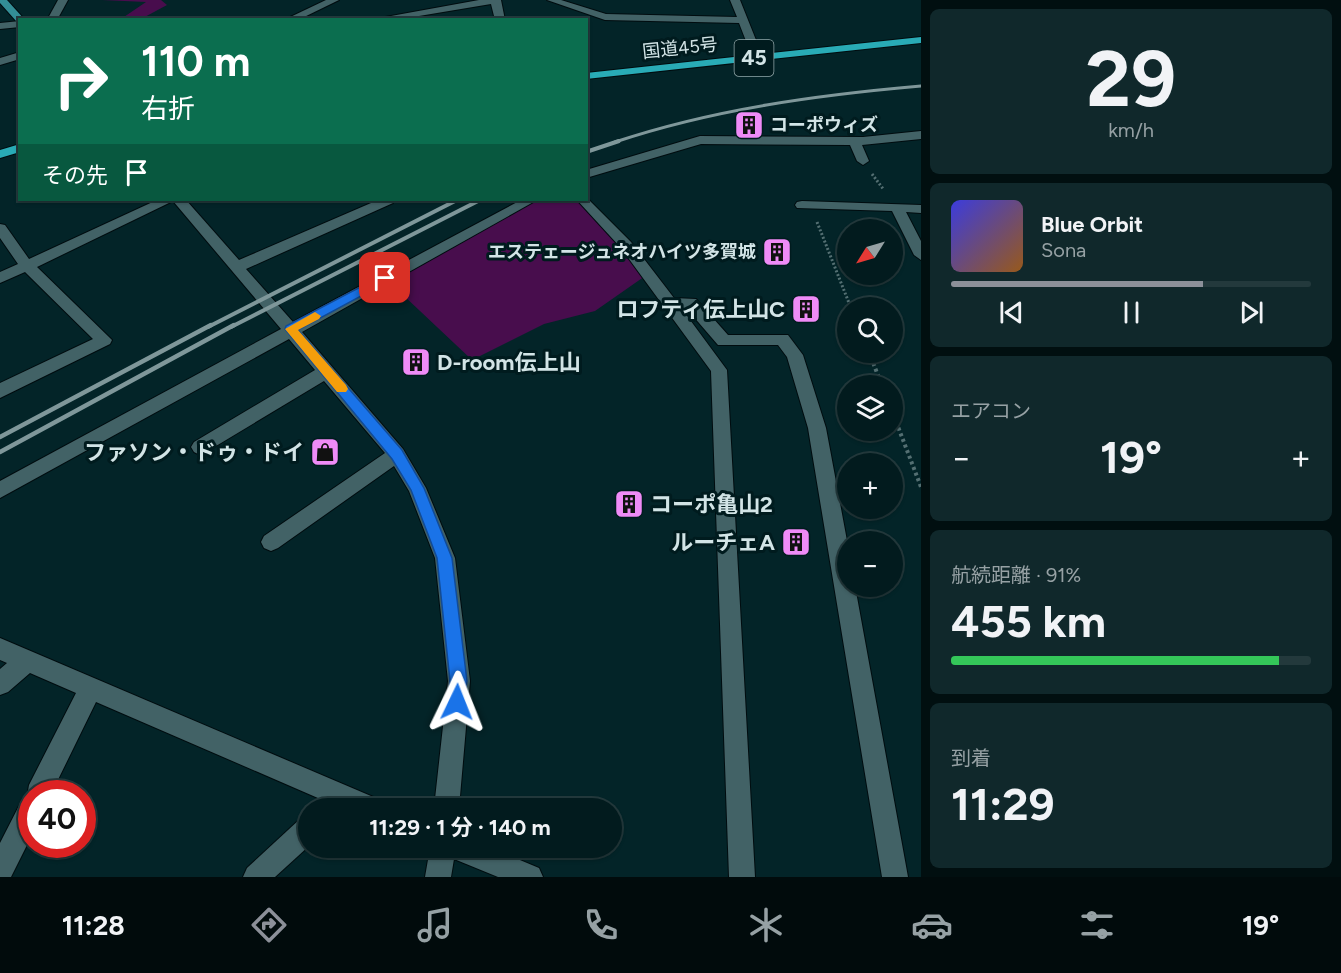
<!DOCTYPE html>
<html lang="ja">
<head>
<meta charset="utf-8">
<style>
  :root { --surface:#021b1e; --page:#10282b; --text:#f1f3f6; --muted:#96a1a4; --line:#23393c; --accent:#8c9099 }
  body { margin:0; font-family:Figtree,"Noto Sans JP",sans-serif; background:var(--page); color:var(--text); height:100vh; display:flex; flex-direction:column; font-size:22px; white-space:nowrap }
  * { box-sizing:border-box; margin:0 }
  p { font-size:20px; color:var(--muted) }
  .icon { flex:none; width:33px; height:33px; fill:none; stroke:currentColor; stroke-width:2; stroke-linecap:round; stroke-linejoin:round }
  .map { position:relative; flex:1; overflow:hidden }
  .details { display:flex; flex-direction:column; gap:9px; padding:9px; background:#010f10; width:420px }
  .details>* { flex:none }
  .guide { position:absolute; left:18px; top:18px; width:570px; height:183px; border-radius:0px; box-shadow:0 2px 4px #0004,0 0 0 2px var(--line); background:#0b6e4f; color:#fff; overflow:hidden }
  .needle { width:39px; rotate:233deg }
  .buttons { position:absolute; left:837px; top:219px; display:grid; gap:12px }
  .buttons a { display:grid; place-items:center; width:66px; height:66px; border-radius:50%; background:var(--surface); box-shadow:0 2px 4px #0004,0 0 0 2px var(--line); font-size:30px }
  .speed { position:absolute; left:18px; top:780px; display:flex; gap:12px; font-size:30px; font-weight:700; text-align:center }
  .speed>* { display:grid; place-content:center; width:78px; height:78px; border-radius:50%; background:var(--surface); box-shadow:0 2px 4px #0004,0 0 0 2px var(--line); line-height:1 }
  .speed .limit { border:9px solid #d22; background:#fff; color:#111 }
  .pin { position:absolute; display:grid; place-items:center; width:51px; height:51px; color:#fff; margin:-26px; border-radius:12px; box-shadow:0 3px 9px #0006 }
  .me { position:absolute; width:66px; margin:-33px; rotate:2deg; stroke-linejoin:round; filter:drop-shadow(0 0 4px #0008) }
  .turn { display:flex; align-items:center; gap:21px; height:126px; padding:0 24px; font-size:27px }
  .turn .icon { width:78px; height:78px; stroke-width:2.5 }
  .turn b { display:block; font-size:42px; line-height:51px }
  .then { display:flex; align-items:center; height:57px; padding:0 24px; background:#0003; gap:12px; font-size:22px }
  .big { font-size:45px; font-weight:700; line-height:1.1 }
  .details .card { flex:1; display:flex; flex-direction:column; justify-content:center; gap:9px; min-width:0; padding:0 21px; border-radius:9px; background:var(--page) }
  .details .dial { align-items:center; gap:0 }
  .dial b { font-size:78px; line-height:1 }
  .song { display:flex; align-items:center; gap:18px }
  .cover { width:72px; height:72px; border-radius:9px; background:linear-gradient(135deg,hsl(240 70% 55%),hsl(30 70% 35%)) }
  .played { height:6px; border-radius:3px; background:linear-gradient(90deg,var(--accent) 70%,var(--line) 70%) }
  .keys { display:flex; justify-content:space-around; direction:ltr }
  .heat { display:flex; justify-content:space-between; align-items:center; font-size:33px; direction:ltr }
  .charge { height:9px; border-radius:4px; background:linear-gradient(90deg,#34c759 91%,var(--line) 0) }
  .trip { position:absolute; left:298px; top:798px; width:324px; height:60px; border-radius:30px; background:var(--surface); box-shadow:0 2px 4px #0004,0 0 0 2px var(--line); font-weight:700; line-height:60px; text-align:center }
  .dock { display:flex; height:96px; justify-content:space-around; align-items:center; background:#010b0c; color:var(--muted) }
  .dock .icon { width:42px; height:42px }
  .dock .selected { color:var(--accent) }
  .dock b { font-size:27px; color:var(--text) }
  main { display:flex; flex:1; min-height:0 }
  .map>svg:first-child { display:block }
</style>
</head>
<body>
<main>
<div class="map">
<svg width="921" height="877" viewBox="0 0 921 877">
  <rect width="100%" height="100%" fill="#032428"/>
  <!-- green -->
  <g fill="#480d4d">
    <path d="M 102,0 L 161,0 L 167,5 L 141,19 L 121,19 L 146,2 Z"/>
    <path d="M 530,200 L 583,200 L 648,274 L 595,311 L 544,324 L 472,360 L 385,278 Z"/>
  </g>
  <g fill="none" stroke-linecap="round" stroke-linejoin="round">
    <!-- minor casing -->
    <g stroke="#000c0f" stroke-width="2">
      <g id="minor">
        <path d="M 58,0 L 68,0 L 57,20 L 47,20 Z"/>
        <path d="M 326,0 L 339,0 L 298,20 L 284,20 Z"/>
        <path d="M 479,0 L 501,0 L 505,20 L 495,20 L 491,4 L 395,20 L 369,20 Z"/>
        <path d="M 547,0 L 561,0 L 606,14 L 737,17 L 730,0 L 740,0 L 756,40 L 770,57 L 761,59 L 746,41 L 739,23 L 605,20 Z"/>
        <path d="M 20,21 L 20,27 L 0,29 L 0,23 Z"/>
        <path d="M 20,52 L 20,59 L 0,65 L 0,58 Z"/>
        <path d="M 921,131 L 921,139 L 862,145 L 869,161 L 863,165 L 857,161 L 850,145 L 701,144 L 586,178 L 586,170 L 700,136 L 863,137 Z"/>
        <path d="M 586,197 L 631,242 L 674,298 L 696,299 L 728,335 L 788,335 L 803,355 L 826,428 L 848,546 L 848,586 L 855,586 L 908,877 L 882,877 L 808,428 L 787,357 L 778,345 L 718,345 L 687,309 L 682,309 L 727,370 L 755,877 L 729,877 L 711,371 L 621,248 L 577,200 L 586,200 Z"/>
        <path d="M 157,200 L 186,200 L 239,260 L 378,200 L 394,200 L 393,203 L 246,269 L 293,322 L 521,200 L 537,200 L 302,332 L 403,449 L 426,488 L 455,558 L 470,681 L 459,808 L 434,808 L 448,681 L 435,558 L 409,491 L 394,466 L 278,548 L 271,551 L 264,548 L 261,542 L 264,536 L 385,453 L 324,381 L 206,452 L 200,455 L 194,452 L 191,447 L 194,442 L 315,370 L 289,339 L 0,498 L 0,481 L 281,329 L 173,201 L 37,267 L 112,340 L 110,344 L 0,398 L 0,383 L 93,339 L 25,272 L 0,283 L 0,272 L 18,264 L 0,238 L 0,224 L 5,225 L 29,259 Z"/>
        <path d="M 802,201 L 921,205 L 921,213 L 906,212 L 921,241 L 921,260 L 914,255 L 892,211 L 797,208 L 795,205 L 797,202 Z"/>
        <path d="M 0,638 L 378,799 L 381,808 L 341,808 L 96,702 L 51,794 L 32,794 L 32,835 L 11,877 L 0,877 L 0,843 L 23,798 L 27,797 L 29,785 L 76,693 L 30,673 L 8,692 L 0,695 L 0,669 L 7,663 L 0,660 Z"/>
        <path d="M 309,815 L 309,846 L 275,877 L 243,877 L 247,868 L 300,819 Z"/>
        <path d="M 430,848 L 491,848 L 539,868 L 543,877 L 498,877 L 454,859 L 451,877 L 425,877 Z"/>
      </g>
    </g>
    <!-- major casing -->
    <g stroke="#000c0f" stroke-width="2">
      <path id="major" d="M 0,0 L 7,0 L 25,20 L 17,22 L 0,3 Z"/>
    </g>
    <!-- highway casing -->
    <g stroke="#000c0f" stroke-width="2">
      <g id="highway">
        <path d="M 921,37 L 921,43 L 586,79 L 586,73 Z"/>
        <path d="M 20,144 L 20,152 L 0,158 L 0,150 Z"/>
      </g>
    </g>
    <!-- path-far1 -->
    <g stroke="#546f72" stroke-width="3" stroke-dasharray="2 2" stroke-linecap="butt">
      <path d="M 872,174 L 884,190"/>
      <path d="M 817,222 L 851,308"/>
    </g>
    <!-- path -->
    <g stroke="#546f72" stroke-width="4" stroke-dasharray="3 3" stroke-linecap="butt">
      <path d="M 869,352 L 882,386"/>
      <path d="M 892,411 L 921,487"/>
    </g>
    <!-- minor -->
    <use href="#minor" fill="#426266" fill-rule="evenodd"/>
    <!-- major -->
    <use href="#major" fill="#338e96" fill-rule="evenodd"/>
    <!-- highway -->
    <use href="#highway" fill="#29abb6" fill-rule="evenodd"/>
    <!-- rail-far2 -->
    <path stroke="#7f979a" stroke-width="3" d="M 615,142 C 714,109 818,95 921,86"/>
    <!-- rail-far1 -->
    <g stroke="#7f979a" stroke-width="4">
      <path d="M 586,152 L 619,141"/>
      <path d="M 208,327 L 457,200"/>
      <path d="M 231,327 L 480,200"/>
    </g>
    <!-- rail -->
    <g stroke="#7f979a" stroke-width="4.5">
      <path d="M 0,437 L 211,325"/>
      <path d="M 0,452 L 234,325"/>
    </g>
  </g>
  <!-- route -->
  <path fill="#1a73e8" stroke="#114b97" stroke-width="1.5" d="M 385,274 L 391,278 L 389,281 L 298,330 L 402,450 L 424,488 L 452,558 L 467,681 L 463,708 L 457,711 L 451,708 L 448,702 L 450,681 L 437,558 L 411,490 L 392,459 L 285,329 L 286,326 Z"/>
  <!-- slow -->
  <path fill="#f59e0b" d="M 315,312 L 321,316 L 319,319 L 298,330 L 346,385 L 348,389 L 346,392 L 337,392 L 285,329 Z"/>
  <!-- icons -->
  <defs>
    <g id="building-square" transform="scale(1.5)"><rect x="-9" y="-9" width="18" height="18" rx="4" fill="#ef8bf7" stroke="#001b1e"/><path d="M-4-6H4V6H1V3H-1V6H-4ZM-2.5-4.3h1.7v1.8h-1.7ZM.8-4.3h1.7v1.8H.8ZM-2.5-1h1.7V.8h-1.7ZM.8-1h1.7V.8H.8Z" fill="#111"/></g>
    <g id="shop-square" transform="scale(1.5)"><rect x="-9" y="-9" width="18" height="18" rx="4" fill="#ef8bf7" stroke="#001b1e"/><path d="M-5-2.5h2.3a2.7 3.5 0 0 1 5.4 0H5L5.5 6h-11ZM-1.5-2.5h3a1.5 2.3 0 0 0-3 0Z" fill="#111"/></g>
  </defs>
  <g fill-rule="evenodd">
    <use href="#building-square" x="749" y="125"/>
    <use href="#building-square" x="777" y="252"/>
    <use href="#building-square" x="806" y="309"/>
    <use href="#building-square" x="416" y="362"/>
    <use href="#shop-square" x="325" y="452"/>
    <use href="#building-square" x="629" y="504"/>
    <use href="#building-square" x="796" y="542"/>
  </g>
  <g text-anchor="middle" stroke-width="6" stroke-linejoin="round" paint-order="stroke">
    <!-- far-street labels -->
    <g font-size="18" fill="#d2e4e6" stroke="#001b1e">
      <text transform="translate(680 48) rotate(-6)" y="6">国道45号</text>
    </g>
    <!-- far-poi labels -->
    <g font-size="18" font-weight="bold" fill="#d2e4e6" stroke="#001b1e" text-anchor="start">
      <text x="770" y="131">コーポウィズ</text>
      <text x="756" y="258" text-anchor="end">エステェージュネオハイツ多賀城</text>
    </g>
    <!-- shield labels -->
    <rect fill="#001b1e" stroke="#93a8aa" stroke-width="1.5" x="734.5" y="40" width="39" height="36" rx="4.5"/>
    <g font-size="21" font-weight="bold" fill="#d2e4e6">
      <text x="754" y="65">45</text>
    </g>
    <!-- poi labels -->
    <g font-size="22" font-weight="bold" fill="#d2e4e6" stroke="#001b1e" text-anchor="end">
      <text x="785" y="317">ロフティ伝上山C</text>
      <text x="437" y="370" text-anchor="start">D-room伝上山</text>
      <text x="304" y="460">ファソン・ドゥ・ドイ</text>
      <text x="650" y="512" text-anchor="start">コーポ亀山2</text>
      <text x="775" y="550">ルーチェA</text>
    </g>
  </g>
</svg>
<div class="buttons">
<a><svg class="needle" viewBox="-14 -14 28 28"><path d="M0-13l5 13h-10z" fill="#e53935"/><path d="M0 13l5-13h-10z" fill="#96a1a4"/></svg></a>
<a><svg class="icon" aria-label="search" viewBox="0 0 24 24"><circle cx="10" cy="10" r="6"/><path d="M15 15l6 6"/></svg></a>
<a><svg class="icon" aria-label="layers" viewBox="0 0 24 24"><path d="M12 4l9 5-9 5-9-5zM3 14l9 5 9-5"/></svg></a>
<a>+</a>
<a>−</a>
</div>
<div class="speed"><div class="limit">40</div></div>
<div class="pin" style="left:385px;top:278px;background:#d93025"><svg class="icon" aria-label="arrive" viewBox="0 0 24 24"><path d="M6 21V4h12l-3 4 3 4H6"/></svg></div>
<svg class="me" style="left:457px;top:702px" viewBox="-20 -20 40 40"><path d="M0-17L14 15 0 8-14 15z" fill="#1a73e8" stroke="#fff" stroke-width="4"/></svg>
<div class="trip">11:29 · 1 分 · 140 m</div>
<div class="guide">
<div class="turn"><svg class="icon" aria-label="right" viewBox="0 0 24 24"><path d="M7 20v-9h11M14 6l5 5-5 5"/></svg><div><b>110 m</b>右折</div></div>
<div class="then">その先<svg class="icon" aria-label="arrive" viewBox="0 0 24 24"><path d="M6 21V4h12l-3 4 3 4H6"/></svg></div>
</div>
</div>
<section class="details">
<div class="card dial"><b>29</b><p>km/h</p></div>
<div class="card">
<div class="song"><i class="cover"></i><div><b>Blue Orbit</b><p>Sona</p></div></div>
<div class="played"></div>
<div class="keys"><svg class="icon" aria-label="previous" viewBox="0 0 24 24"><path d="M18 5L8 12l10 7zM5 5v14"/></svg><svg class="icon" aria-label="pause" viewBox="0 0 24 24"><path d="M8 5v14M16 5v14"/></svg><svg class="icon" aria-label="next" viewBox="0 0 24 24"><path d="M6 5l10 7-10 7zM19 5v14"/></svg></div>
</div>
<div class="card"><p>エアコン</p>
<div class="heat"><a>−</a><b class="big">19°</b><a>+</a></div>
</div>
<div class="card"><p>航続距離 · 91%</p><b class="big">455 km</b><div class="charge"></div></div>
<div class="card"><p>到着</p><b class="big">11:29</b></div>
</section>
</main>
<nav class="dock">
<b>11:28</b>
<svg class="icon selected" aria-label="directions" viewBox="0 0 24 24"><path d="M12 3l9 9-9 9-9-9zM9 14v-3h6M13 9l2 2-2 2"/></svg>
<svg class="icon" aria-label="music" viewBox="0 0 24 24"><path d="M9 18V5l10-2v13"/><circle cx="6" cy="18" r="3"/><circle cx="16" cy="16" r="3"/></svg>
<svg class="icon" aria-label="phone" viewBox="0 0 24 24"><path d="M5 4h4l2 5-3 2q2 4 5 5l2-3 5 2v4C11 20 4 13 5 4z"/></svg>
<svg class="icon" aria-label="climate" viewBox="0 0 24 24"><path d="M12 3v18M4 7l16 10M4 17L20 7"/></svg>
<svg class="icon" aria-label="car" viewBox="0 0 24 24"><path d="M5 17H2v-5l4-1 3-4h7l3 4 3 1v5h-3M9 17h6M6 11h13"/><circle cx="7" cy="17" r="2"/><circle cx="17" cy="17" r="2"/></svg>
<svg class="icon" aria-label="filters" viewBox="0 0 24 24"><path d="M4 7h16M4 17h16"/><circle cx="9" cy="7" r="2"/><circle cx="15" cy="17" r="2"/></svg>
<b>19°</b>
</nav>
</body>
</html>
